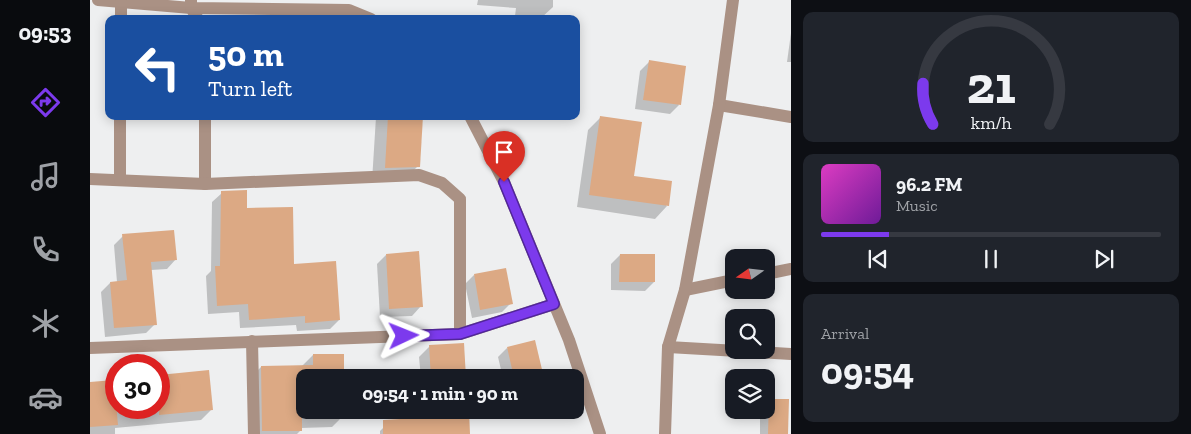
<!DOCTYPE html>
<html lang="en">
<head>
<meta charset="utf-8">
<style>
  :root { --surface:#171b24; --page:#20242c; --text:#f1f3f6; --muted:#9ea1a6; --line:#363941; --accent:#7c3aed }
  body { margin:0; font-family:"Zilla Slab",serif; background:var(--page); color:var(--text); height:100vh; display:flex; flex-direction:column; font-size:19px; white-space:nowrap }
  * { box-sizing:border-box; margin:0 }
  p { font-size:16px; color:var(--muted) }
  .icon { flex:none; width:28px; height:28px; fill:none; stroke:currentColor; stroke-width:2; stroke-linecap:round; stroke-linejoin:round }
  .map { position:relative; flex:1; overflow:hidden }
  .side { display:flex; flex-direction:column; gap:12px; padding:12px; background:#0d0f14; width:400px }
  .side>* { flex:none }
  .top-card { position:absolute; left:15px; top:15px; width:475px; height:105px; border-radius:10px; box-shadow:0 2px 12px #0003; background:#1a4fa0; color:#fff; overflow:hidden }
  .needle { width:32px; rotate:256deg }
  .controls { position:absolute; left:635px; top:249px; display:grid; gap:10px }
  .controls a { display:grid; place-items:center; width:50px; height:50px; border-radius:10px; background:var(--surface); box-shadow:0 2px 12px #0003; font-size:25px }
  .speed { position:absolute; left:15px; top:354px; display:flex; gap:10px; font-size:25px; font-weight:700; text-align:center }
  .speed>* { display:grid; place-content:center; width:65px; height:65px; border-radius:50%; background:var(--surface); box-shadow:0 2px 12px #0003; line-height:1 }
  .speed .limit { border:8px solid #d22; background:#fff; color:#111 }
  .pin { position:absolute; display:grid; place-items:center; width:42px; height:42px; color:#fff; margin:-51px -21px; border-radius:50% 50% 50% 0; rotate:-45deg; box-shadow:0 0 5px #0007 }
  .pin .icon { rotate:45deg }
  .me { position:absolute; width:55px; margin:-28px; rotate:88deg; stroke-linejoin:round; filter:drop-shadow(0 0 4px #0008) }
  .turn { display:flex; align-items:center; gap:18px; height:105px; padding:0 20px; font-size:22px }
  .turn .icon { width:65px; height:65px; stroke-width:2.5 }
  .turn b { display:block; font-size:35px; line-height:42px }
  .big { font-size:38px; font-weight:800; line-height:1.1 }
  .side .tile { flex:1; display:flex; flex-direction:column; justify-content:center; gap:8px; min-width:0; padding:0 18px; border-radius:10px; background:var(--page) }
  .side .dial { align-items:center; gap:0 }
  .dial svg { height:130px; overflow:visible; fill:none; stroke:var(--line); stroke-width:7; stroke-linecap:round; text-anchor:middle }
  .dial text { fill:var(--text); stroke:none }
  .song { display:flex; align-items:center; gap:15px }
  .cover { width:60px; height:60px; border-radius:8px; background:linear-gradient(135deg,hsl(310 70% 55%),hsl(280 70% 35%)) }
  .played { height:5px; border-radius:2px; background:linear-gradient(90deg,var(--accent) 20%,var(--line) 20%) }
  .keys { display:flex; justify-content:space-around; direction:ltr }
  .trip { position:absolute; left:206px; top:369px; width:288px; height:50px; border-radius:10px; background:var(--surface); box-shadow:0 2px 12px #0003; font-weight:800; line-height:50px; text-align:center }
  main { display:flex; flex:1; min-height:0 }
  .dock { display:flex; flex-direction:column; width:90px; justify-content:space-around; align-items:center; background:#090b0e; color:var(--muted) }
  .dock .icon { width:35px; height:35px }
  .dock .selected { color:var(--accent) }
  .dock b { font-size:22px; color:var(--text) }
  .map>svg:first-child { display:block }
</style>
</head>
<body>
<main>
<nav class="dock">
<b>09:53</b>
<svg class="icon selected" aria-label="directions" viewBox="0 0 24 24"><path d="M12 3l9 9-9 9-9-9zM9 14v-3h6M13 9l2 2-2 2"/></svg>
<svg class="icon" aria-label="music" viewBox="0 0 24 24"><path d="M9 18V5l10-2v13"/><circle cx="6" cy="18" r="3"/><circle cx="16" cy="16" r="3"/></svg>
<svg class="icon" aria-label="phone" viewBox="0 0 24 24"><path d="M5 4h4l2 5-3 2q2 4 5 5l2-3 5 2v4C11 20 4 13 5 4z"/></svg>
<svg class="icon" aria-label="climate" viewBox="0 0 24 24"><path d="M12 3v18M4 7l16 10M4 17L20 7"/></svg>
<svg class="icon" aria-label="car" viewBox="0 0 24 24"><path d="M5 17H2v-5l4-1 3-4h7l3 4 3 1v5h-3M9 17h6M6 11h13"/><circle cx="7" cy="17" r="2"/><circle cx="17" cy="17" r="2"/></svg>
</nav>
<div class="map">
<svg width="701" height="434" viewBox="0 0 701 434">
  <rect width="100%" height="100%" fill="#eeeff0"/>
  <!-- shadow -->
  <g fill="#0003">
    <path d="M 388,0 L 463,0 L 463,7 L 451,18 L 425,16 L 426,8 L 387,5 Z"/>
    <path d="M 701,33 L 701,62 L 697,62 Z"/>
    <path d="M 559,62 L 589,105 L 580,114 L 545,109 L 550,71 Z"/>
    <path d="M 332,116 L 328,166 L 315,179 L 282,181 L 286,117 Z"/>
    <path d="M 511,117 L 543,177 L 577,206 L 565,219 L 487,207 L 498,130 Z"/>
    <path d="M 132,193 L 156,210 L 249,320 L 240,329 L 207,331 L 206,325 L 150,328 L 149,312 L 118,314 L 116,276 L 121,271 L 122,202 Z"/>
    <path d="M 33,236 L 86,259 L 77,269 L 61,270 L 65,324 L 56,333 L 15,337 L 11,292 L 20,283 L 27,282 L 24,245 Z"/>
    <path d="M 296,255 L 331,306 L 322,316 L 290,317 L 287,264 Z"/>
    <path d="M 530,255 L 564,282 L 555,291 L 521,290 L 521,264 Z"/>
    <path d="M 384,275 L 421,303 L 412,312 L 382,318 L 375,284 Z"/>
    <path d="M 340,346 L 375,378 L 331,378 L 329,357 Z"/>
    <path d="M 417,348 L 453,378 L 413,378 L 408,357 Z"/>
    <path d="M 223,355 L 253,355 L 215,378 L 215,410 L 253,410 L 253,416 L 242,427 L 211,428 L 211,430 L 207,434 L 161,434 L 160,378 L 171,367 L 212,366 Z"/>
    <path d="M 118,372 L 121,410 L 111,420 L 25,428 L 25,434 L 0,434 L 0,383 L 26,381 L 26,408 L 69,408 L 69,376 Z"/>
    <path d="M 679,400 L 697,434 L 670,434 L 670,410 L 676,410 L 676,403 Z"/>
    <path d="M 333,410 L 377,410 L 379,434 L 290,434 L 290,431 L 300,421 L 333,419 Z"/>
    <path d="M 420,410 L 450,410 L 422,417 Z"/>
  </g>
  <!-- building -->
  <g fill="#dca984">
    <path d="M 559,60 L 596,66 L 591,105 L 553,100 Z"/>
    <path d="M 298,116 L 333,116 L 330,167 L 295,168 Z"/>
    <path d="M 510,116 L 552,122 L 544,176 L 582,181 L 579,206 L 499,195 Z"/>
    <path d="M 157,190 L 157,208 L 203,207 L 204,264 L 246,261 L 250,320 L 215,323 L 215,316 L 159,320 L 158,304 L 127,306 L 125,266 L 130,266 L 131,191 Z"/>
    <path d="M 84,230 L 87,260 L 61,262 L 67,325 L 24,328 L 20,282 L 37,280 L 32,234 Z"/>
    <path d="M 329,251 L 333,307 L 299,309 L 296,254 Z"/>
    <path d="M 530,254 L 565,254 L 565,282 L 529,282 Z"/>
    <path d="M 416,268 L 423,304 L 390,310 L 384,274 Z"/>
    <path d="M 445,340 L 454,378 L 424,378 L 417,347 Z"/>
    <path d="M 374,343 L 376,378 L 341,378 L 339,345 Z"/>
    <path d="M 223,354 L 254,354 L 254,378 L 215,378 L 215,410 L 254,410 L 254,416 L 212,417 L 212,431 L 172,431 L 171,366 L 223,365 Z"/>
    <path d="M 119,370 L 123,410 L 69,415 L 69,375 Z"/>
    <path d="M 24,380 L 28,425 L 0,427 L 0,382 Z"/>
    <path d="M 679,399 L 699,399 L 698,434 L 678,434 Z"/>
    <path d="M 344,410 L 379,410 L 380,434 L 293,434 L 293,420 L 344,417 Z"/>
  </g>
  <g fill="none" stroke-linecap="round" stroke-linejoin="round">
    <!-- minor -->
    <g stroke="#aa9184" stroke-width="12">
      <path d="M 8,0 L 101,8 L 108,19"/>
      <path d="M 101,0 L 101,8 L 259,10 L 281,19"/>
      <path d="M 31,19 L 31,2"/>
      <path d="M 629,105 L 701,117"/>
      <path d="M 115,116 L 115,184"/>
      <path d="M 380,116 L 414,182 L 479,340 L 510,434"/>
      <path d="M 0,179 L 115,184 L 329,175 L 352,183 L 370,199 L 370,334"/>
      <path d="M 30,180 L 30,116"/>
      <path d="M 676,274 L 701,269"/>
      <path d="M 595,290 L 644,280"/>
      <path d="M 162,341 L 164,434"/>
      <path d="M 578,347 L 701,354"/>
      <path d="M 0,348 L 370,334 L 464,304"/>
      <path d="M 575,434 L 578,347 L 595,290 L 629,105 L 643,0"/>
    </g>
  </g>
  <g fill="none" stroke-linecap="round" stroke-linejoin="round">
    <!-- route casing -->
    <g stroke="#51269a" stroke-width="12">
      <path id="route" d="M 314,336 L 370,334 L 464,304 L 414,182"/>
    </g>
    <!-- route -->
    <use href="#route" stroke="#7c3aed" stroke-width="9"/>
  </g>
</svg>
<div class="controls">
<a><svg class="needle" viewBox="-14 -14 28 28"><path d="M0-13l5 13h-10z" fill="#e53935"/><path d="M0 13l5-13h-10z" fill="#9ea1a6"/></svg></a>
<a><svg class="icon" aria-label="search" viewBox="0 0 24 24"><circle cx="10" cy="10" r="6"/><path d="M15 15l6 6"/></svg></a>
<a><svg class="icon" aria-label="layers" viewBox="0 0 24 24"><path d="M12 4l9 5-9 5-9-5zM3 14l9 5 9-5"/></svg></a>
</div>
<div class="speed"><div class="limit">30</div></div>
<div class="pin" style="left:414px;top:182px;background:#d93025"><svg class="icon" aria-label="arrive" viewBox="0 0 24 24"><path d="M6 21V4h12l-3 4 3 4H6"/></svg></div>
<svg class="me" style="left:314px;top:336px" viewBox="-20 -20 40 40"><path d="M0-17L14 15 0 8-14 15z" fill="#7c3aed" stroke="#fff" stroke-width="4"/></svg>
<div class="trip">09:54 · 1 min · 90 m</div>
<div class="top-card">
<div class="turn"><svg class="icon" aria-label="left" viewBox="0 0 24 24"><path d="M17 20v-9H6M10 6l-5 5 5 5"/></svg><div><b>50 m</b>Turn left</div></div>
</div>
</div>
<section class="side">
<div class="tile dial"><svg viewBox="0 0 100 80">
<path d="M14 69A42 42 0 1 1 86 69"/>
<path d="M14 69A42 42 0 0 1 8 44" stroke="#7c3aed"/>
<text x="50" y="56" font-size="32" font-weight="700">21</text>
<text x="50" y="72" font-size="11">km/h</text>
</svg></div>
<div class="tile">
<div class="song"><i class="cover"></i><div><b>96.2 FM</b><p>Music</p></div></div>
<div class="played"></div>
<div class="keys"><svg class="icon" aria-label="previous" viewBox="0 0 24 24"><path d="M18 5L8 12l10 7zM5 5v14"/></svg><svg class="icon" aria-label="pause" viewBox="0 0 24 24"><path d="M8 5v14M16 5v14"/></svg><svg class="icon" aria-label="next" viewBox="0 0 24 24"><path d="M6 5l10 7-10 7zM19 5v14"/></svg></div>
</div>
<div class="tile"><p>Arrival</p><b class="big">09:54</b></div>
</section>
</main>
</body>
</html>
